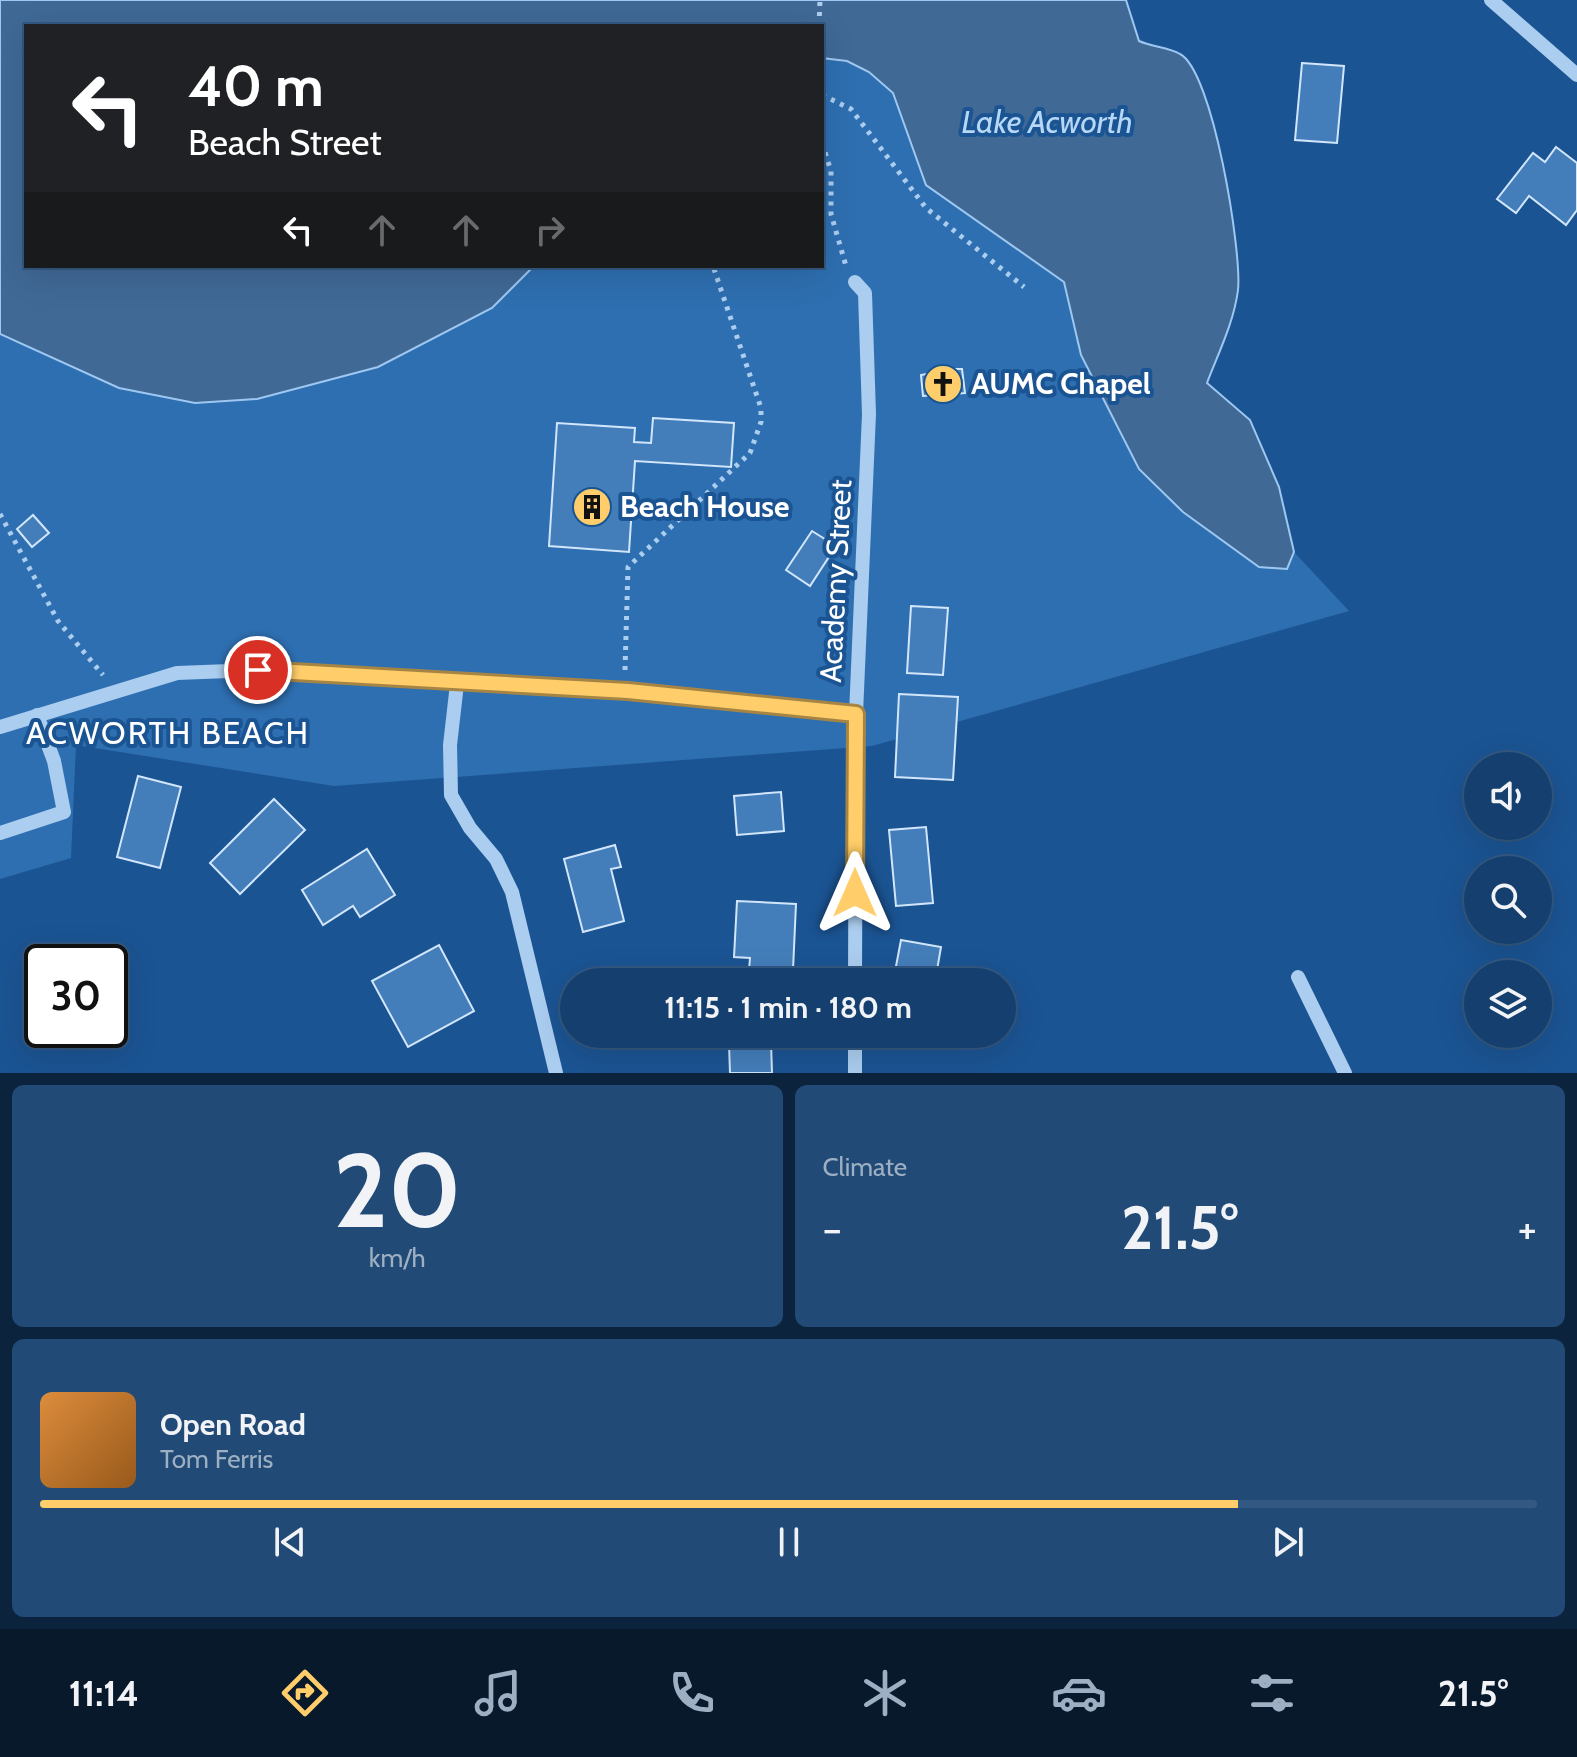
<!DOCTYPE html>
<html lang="en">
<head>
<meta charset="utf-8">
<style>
  :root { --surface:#143f6e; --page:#214a76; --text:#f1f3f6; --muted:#9dafc2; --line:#335881; --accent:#ffcd69 }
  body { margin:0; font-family:Cabin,sans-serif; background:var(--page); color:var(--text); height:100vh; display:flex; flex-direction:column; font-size:30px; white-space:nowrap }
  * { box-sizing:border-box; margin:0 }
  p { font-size:26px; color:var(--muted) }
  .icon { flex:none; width:44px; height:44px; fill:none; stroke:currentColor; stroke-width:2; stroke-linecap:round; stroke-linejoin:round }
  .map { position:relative; height:1073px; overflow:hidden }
  .drawer { display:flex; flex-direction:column; gap:12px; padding:12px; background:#0b233c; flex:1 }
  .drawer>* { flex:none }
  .hud { position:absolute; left:24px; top:24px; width:800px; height:244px; border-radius:0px; box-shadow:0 8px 32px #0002,0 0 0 2px var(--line); background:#202124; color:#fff; overflow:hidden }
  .fabs { position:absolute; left:1464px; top:752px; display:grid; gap:16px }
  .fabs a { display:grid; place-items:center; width:88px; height:88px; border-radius:50%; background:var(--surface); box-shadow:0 8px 32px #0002,0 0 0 2px var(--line); font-size:40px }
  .speed { position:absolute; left:24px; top:944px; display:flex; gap:16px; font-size:40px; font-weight:700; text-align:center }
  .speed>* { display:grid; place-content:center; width:104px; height:104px; border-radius:50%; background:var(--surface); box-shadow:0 8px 32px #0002,0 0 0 2px var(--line); line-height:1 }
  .speed .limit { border:4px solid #111; border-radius:12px; background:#fff; color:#111 }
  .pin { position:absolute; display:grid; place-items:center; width:68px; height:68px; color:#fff; margin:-34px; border:4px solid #fff; border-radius:50%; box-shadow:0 2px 8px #0007 }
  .me { position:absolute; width:88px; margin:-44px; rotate:0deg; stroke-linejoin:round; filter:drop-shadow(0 0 6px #0008) }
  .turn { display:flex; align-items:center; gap:28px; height:168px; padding:0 32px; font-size:36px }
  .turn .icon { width:104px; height:104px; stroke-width:2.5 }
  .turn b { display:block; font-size:56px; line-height:68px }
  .lanes { display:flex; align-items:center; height:76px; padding:0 32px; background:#0003; justify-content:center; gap:40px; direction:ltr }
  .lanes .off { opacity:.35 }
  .big { font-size:60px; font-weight:700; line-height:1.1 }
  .drawer .widget { flex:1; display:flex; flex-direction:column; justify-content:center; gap:12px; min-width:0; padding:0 28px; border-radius:12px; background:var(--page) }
  .drawer .dial { align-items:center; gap:0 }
  .dial b { font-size:104px; line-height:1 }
  .song { display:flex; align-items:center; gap:24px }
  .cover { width:96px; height:96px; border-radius:12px; background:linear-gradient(135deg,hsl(30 70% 55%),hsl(30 70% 35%)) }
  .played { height:8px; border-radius:4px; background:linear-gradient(90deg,var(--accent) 80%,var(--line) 80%) }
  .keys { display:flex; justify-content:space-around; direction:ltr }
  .heat { display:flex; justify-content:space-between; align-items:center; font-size:44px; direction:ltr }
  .drawer .tiles { flex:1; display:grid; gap:12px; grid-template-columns:1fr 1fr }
  .widget:last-child { grid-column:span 2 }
  .trip { position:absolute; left:560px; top:968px; width:456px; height:80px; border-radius:40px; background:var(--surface); box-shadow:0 8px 32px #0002,0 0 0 2px var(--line); font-weight:700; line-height:80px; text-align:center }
  .tab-bar { display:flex; height:128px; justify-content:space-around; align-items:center; background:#08192c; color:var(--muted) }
  .tab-bar .icon { width:56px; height:56px }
  .tab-bar .selected { color:var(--accent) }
  .tab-bar b { font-size:36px; color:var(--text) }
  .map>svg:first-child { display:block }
</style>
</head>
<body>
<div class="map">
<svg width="1577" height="1073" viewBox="0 0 1577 1073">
  <rect width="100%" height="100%" fill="#1b5493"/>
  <!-- green -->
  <path fill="#2e6fb1" d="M 822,58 L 847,61 L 869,72 L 893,93 L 926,185 L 1064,282 L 1081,355 L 1287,569 L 1294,552 L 1349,611 L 872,746 L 334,786 L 76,745 L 71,858 L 0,879 L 0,334 L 8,339 L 257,399 L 378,367 L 492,308 L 534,266 L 822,266 Z"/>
  <!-- water -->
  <path fill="#406996" stroke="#9ec8f1" stroke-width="2" d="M 0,0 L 1126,0 L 1139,41 C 1152,47 1169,47 1180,54 C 1213,71 1242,252 1238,290 C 1234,322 1218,354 1207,383 L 1250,420 L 1279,487 L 1294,552 L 1287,569 L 1259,567 L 1183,512 L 1139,469 L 1081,355 L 1064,282 L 926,185 L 893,93 L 869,72 L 847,61 L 822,58 L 822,26 L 26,26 L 26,266 L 534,266 L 492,308 L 378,367 L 257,399 L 195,403 L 119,388 L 0,334 Z"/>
  <!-- building -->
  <g fill="#447eba" stroke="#d2e6fb" stroke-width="2">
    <path d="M 1302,63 L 1344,66 L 1337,143 L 1295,140 Z"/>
    <path d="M 1556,147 L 1577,163 L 1577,210 L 1566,225 L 1529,196 L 1516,213 L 1497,199 L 1533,153 L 1545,162 Z"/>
    <path d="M 953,369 L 962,369 L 965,393 L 923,396 L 921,375 Z"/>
    <path d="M 653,418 L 734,423 L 731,467 L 635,461 L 629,552 L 549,546 L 557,423 L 635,428 L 634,442 L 651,443 Z"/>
    <path d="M 33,515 L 49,533 L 32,547 L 17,529 Z"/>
    <path d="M 812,531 L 836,546 L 810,586 L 786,570 Z"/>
    <path d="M 911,606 L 948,608 L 943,675 L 907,673 Z"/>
    <path d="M 899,694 L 958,697 L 953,780 L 895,777 Z"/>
    <path d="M 138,776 L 181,787 L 160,868 L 117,857 Z"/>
    <path d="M 781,792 L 784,831 L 737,835 L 734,796 Z"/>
    <path d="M 274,799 L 305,830 L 240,894 L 210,863 Z"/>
    <path d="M 926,827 L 933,903 L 896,906 L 889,830 Z"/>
    <path d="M 615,845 L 621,867 L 611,869 L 624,921 L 583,932 L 564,859 Z"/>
    <path d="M 367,849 L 395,895 L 360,917 L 353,906 L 323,925 L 302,890 Z"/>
    <path d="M 737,901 L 796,904 L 793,970 L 770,969 L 770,982 L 748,982 L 750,958 L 734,957 Z"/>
    <path d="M 901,940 L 941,947 L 935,982 L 893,982 Z"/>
    <path d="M 439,945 L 474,1011 L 408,1047 L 372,981 Z"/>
    <path d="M 771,1042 L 772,1073 L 730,1073 L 729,1044 Z"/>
  </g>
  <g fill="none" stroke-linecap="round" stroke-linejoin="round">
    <!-- path -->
    <g stroke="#abcdef" stroke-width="5" stroke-dasharray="4 6" stroke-linecap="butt">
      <path d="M 819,26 L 820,0"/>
      <path d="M 822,95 L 851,109 L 926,208 L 1024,287"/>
      <path d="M 822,143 L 831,171 L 831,214 L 846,266"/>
      <path d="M 0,514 L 58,621 L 103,675"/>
      <path d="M 625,670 L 628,567 L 750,453 L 761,422 L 761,408 L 713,266"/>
    </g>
    <!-- minor -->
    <g stroke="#abcdef" stroke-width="14">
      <path d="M 1491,0 L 1577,75"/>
      <path d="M 457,684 L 450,745 L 451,795 L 470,828 L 496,859 L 512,892 L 556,1073"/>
      <path d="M 0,727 L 177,673 L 258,670 L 628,691 L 856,714"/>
      <path d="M 0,833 L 64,812 L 54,761 L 37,715"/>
      <path d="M 1298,977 L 1345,1073"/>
      <path d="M 855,982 L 856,714 L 869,414 L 865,293 L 855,282"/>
      <path d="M 855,1073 L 855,1034"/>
    </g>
  </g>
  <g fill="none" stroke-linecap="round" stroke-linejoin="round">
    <!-- route casing -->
    <g stroke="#a68544" stroke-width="20">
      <path id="route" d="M 258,670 L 628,691 L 856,714 L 855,893"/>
    </g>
    <!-- route -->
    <use href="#route" stroke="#ffcd69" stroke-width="14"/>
  </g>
  <!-- icons -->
  <defs>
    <g id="church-disc" transform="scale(2)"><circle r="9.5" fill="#ffcd69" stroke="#1b5493"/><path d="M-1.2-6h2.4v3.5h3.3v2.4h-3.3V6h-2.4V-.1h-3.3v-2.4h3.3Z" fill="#111"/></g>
    <g id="building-disc" transform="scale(2)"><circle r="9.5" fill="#ffcd69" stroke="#1b5493"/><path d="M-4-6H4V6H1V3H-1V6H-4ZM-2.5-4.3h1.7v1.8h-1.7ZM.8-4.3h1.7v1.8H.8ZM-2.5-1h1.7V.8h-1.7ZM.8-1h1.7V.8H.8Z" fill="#111"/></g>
  </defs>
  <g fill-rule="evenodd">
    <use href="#church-disc" x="943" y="384"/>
    <use href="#building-disc" x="592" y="507"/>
  </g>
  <g text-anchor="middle" stroke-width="8" stroke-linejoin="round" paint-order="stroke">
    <!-- poi labels -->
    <g font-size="30" font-weight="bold" fill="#fff" stroke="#1b5493" text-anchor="start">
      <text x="971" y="394">AUMC Chapel</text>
      <text x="620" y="517">Beach House</text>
    </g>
    <!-- street labels -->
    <g font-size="30" fill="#fff" stroke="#1b5493">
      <text transform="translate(836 581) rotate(-87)" y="10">Academy Street</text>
    </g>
    <!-- water labels -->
    <g font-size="32" font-style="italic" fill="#b7d7f6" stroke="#1b5493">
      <text x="1047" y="133">Lake Acworth</text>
    </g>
    <!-- neighbourhood labels -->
    <g font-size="32" letter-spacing="2" fill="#fff" stroke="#1b5493">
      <text x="168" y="744">ACWORTH BEACH</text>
    </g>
  </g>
</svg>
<div class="fabs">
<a><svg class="icon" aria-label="sound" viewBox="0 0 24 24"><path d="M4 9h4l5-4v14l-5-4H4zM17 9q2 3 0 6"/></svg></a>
<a><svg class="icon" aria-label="search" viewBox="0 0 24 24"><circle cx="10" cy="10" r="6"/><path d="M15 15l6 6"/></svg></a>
<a><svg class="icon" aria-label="layers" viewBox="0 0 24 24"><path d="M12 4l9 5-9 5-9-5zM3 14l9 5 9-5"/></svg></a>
</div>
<div class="speed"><div class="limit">30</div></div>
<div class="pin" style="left:258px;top:670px;background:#d93025"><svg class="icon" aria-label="arrive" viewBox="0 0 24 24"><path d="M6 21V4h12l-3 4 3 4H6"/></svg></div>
<svg class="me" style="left:855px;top:893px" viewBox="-20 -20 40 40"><path d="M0-17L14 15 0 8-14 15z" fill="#ffcd69" stroke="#fff" stroke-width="4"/></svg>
<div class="trip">11:15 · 1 min · 180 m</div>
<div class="hud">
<div class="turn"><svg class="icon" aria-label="left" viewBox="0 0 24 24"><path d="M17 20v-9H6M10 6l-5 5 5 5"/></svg><div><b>40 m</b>Beach Street</div></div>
<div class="lanes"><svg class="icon" aria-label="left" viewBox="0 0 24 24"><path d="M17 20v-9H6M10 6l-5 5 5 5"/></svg><svg class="icon off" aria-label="ahead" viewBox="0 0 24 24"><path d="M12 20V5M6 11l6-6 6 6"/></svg><svg class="icon off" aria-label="ahead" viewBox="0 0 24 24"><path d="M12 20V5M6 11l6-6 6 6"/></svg><svg class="icon off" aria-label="right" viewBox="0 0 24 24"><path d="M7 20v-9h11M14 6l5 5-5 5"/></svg></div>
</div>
</div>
<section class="drawer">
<div class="tiles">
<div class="widget dial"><b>20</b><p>km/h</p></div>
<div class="widget"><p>Climate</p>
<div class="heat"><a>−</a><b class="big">21.5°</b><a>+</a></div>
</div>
<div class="widget">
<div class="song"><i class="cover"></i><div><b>Open Road</b><p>Tom Ferris</p></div></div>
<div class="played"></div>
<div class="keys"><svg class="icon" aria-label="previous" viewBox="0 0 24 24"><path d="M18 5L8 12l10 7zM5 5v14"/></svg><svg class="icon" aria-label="pause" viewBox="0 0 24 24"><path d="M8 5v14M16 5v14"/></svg><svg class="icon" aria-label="next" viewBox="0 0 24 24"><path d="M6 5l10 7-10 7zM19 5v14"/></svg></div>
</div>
</div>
</section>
<nav class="tab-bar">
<b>11:14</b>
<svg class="icon selected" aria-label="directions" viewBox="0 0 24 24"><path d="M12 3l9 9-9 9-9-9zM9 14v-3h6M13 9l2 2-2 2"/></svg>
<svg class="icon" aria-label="music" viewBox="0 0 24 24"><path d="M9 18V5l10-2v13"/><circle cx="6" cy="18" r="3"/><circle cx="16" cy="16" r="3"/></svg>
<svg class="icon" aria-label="phone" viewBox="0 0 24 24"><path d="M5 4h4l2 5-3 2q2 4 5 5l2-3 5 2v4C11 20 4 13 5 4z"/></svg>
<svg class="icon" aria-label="climate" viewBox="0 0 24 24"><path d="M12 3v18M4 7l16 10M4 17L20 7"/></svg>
<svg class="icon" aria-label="car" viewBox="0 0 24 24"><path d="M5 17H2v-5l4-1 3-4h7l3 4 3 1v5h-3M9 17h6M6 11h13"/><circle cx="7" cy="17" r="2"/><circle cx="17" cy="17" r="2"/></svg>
<svg class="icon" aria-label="filters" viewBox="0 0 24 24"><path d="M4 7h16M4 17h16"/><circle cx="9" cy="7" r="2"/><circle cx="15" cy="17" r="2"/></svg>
<b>21.5°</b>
</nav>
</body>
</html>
